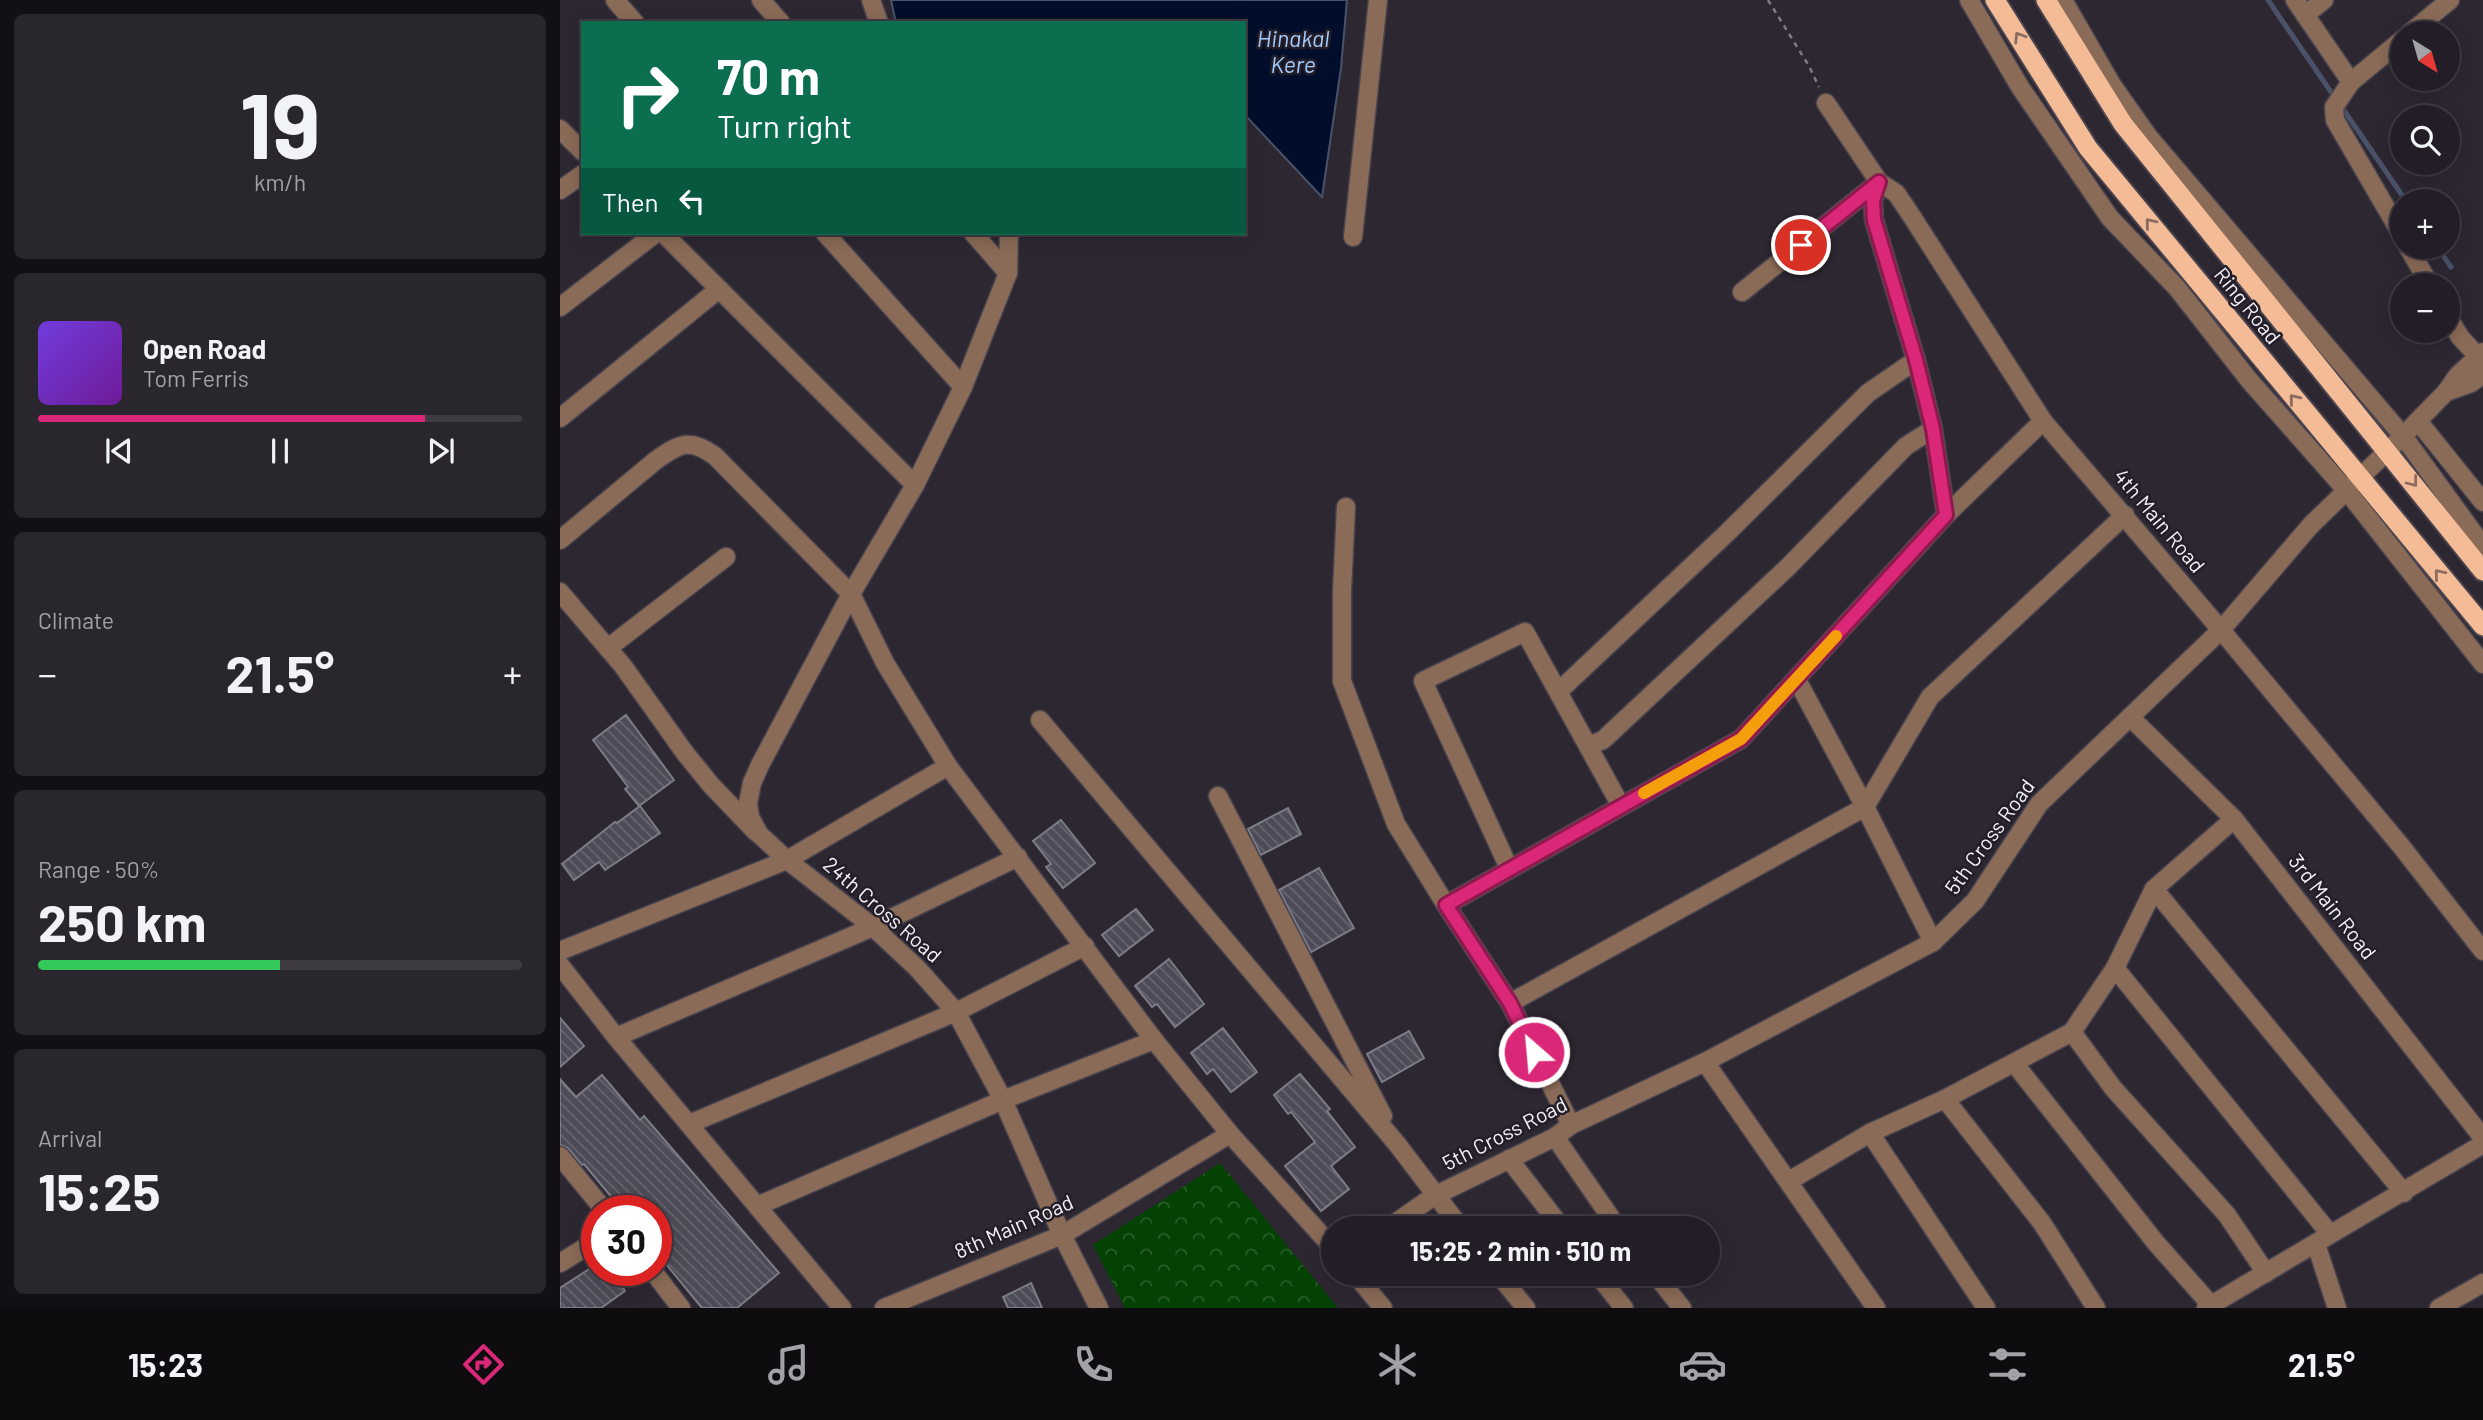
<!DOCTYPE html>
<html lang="en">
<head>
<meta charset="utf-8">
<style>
  :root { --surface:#221d26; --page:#2a262e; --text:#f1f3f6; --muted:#a2a2a7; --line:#3f3b43; --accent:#db2777 }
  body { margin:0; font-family:Barlow,sans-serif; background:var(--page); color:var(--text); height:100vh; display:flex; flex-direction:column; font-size:26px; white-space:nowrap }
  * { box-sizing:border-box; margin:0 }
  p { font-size:23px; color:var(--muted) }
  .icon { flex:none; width:38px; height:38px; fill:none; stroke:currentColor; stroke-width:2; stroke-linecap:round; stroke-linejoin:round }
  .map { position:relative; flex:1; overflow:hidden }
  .details { display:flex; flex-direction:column; gap:14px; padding:14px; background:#131015; width:560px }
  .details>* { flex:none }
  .top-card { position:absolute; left:21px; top:21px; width:665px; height:214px; border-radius:0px; box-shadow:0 4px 18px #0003,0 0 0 2px var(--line); background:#0b6e4f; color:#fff; overflow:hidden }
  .needle { width:46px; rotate:143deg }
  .tools { position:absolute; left:1830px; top:21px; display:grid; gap:14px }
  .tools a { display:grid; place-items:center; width:70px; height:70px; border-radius:50%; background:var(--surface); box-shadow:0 4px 18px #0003,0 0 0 2px var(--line); font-size:35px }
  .speed { position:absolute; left:21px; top:1195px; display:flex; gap:14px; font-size:35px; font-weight:700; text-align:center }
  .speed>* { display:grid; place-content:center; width:91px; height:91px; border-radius:50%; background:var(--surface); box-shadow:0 4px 18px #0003,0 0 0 2px var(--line); line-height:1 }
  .speed .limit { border:10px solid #d22; background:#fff; color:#111 }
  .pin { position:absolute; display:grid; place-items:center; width:60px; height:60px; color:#fff; margin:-30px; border:4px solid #fff; border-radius:50%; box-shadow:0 2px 7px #0007 }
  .me { position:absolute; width:77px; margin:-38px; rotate:333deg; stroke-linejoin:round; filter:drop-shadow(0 0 5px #0008) }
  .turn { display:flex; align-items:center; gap:24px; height:147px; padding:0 21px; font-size:32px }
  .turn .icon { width:91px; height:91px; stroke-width:2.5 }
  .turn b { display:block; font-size:49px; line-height:60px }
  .then { display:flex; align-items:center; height:66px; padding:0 21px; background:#0003; gap:14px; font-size:26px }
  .big { font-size:52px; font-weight:700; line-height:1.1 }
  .details .widget { flex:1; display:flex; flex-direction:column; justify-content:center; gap:10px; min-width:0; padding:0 24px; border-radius:10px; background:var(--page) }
  .details .dial { align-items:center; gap:0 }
  .dial b { font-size:91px; line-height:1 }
  .song { display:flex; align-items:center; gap:21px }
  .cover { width:84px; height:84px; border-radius:10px; background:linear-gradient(135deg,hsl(260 70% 55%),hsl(280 70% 35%)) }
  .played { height:7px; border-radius:4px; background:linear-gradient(90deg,var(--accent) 80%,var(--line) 80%) }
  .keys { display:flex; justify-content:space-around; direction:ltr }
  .heat { display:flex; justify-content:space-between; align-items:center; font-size:38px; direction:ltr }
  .charge { height:10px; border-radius:5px; background:linear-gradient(90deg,#34c759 50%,var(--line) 0) }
  .trip { position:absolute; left:761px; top:1216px; width:399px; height:70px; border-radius:35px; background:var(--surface); box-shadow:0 4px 18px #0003,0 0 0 2px var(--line); font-weight:700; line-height:70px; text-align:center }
  .dock { display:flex; height:112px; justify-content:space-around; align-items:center; background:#0e0c0f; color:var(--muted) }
  .dock .icon { width:49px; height:49px }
  .dock .current { color:var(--accent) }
  .dock b { font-size:32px; color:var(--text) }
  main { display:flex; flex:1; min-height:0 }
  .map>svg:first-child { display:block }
</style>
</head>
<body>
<main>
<section class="details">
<div class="widget dial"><b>19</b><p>km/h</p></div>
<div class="widget">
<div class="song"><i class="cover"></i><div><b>Open Road</b><p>Tom Ferris</p></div></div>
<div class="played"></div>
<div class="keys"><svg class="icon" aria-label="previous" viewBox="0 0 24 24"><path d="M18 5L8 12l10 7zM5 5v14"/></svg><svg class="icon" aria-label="pause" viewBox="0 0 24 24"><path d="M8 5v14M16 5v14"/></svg><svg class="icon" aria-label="next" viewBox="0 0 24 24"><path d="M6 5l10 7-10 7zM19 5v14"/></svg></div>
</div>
<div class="widget"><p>Climate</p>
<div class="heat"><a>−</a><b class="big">21.5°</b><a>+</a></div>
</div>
<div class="widget"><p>Range · 50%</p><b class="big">250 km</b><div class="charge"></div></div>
<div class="widget"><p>Arrival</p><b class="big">15:25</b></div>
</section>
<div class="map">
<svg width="1923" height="1308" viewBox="0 0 1923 1308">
  <defs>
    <pattern id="park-crowns" width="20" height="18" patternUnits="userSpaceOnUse" patternTransform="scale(1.75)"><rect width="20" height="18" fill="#044203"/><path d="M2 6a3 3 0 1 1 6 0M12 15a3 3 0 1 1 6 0" fill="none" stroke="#295e29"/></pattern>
    <pattern id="building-back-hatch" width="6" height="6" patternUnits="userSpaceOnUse" patternTransform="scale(1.75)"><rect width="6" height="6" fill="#4c4b57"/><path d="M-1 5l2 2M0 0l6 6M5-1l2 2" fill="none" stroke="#666570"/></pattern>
  </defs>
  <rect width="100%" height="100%" fill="#2d2732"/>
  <!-- park -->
  <path fill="url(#park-crowns)" d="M 660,1163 L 778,1308 L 565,1308 L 533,1245 Z"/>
  <!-- water -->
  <path fill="#000e2b" stroke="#4a5269" stroke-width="2" d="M 331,0 L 787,0 L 781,68 L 762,197 L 684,114 L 684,23 L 336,23 Z"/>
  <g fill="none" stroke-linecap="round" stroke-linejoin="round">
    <!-- stream -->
    <g stroke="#4a5269" stroke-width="5">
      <path d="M 1708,0 L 1771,92"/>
      <path d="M 1781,106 L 1846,201"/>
      <path d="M 1877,247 L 1891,267"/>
    </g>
  </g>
  <!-- building -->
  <g fill="url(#building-back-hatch)" stroke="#7c7b88" stroke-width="2">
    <path d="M 66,715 L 114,780 L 79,806 L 65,789 L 68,787 L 33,740 Z"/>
    <path d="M 80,806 L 100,833 L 45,870 L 39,862 L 14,880 L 2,864 L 55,822 L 57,823 Z"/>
    <path d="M 728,808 L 741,834 L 701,855 L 688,829 Z"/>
    <path d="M 501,820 L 535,863 L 503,888 L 486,867 L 491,864 L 473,841 Z"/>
    <path d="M 759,868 L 794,928 L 751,952 L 719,890 Z"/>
    <path d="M 576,909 L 593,930 L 559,956 L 542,935 Z"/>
    <path d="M 609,959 L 644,1004 L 615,1027 L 597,1004 L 592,1007 L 575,986 Z"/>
    <path d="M 0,1018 L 24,1046 L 0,1067 Z"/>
    <path d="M 663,1028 L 697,1072 L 671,1092 L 653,1069 L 647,1074 L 631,1053 Z"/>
    <path d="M 849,1031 L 864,1058 L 822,1082 L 807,1054 Z"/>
    <path d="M 740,1074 L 770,1109 L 767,1111 L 795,1147 L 771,1166 L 789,1189 L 761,1211 L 725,1166 L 755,1142 L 731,1112 L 728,1114 L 714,1095 Z"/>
    <path d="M 42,1075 L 80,1120 L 84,1116 L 219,1273 L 177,1308 L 142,1308 L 96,1252 L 96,1211 L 63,1211 L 24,1164 L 22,1165 L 8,1148 L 0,1145 L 0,1079 L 16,1097 Z"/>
    <path d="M 37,1264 L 37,1270 L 52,1270 L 65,1291 L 41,1308 L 0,1308 L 0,1288 Z"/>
    <path d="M 471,1283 L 482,1308 L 448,1308 L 443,1297 Z"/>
  </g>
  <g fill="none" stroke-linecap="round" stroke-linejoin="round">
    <!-- minor casing -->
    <g stroke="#49434e" stroke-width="21">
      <g id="minor">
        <path d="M 55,0 L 75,23"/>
        <path d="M 201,0 L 221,23"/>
        <path d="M 1735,0 L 1791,82"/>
        <path d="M 1745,15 L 1764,0"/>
        <path d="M 1850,33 L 1890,0"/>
        <path d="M 1843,39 L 1791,82 L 1774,107 L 1775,120 L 1843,237"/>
        <path d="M 1266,103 L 1319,182 L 1336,193 L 1349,212 L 1483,421 L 1661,630 L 1841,846 L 1923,951"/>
        <path d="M 0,129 L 23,152"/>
        <path d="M 1319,182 L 1313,200 L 1314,220 L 1356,360 L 1373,429 L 1386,515"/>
        <path d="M 0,190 L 23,174"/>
        <path d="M 103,233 L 355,485"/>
        <path d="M 265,233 L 403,387"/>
        <path d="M 413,233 L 448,273"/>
        <path d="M 793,237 L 818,0"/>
        <path d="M 1848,247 L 1870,285"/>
        <path d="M 1182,292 L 1319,182"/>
        <path d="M 0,307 L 96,233"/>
        <path d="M 1888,317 L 1900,337 L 1923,362"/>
        <path d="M 0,418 L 159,289"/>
        <path d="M 1858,421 L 1923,502"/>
        <path d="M 786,507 L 782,592 L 782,681 L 836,824 L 886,905"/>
        <path d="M 0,540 L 95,461 C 119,444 129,437 155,456 L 291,594"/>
        <path d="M 0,592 L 63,666 L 125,753 L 151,785 L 196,832"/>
        <path d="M 48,648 L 166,557"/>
        <path d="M 1237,680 L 1305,807 L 1373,942"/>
        <path d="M 999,691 L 1168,532 L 1308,393 L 1356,360"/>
        <path d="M 1570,717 L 1674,819 L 1923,1138"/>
        <path d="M 480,720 L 837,1144 L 901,1228"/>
        <path d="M 1028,746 L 1043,740 L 1228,567 L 1346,446 L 1373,429"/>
        <path d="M 658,796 L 823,1116"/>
        <path d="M 949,868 L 863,681 L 965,632 L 1061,806"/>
        <path d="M 1594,889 L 1844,1193"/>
        <path d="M 0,951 L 227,860 L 388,766"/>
        <path d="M 0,965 L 56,1037 L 282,1308"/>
        <path d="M 1555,968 L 1770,1234"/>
        <path d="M 950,1003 L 1305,807 L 1370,697 L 1565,515"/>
        <path d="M 1512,1032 L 1553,1088 L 1667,1215 L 1706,1273"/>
        <path d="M 56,1037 L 313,927 L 458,857"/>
        <path d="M 1145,1062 L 1316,1308"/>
        <path d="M 1454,1063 L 1596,1243 L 1651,1305"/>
        <path d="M 1385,1099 L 1482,1223 L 1536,1308"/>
        <path d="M 129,1124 L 396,1012 L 525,946"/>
        <path d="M 1011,1125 L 950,1003 L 886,905 L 1181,739 L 1386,515 L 1483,421"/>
        <path d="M 1310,1133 L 1426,1308"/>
        <path d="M 995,1137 L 1058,1228"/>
        <path d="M 0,1156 L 45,1211"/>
        <path d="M 949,1159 L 1002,1228"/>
        <path d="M 1229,1181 L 1310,1133 L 1385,1099 L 1512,1032 L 1555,968 L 1594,889 L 1674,819"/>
        <path d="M 197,1206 L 443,1100 L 594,1040"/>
        <path d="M 1756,1244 L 1777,1308"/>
        <path d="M 0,1263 L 37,1240"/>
        <path d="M 92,1270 L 121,1308"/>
        <path d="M 938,1274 L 966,1308"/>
        <path d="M 1037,1274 L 1064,1308"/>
        <path d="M 1095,1274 L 1122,1308"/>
        <path d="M 1646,1308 L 1923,1144"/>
        <path d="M 1879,1308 L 1923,1283"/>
      </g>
    </g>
    <!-- tertiary casing -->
    <g stroke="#49434e" stroke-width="21">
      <g id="tertiary">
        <path d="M 311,0 L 319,23"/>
        <path d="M 1409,0 L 1460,87 L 1550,218 L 1617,288 L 1689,380 L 1787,491 L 1923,664"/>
        <path d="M 1503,0 L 1552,85 L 1588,136 L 1843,436 L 1923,546"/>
        <path d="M 449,233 L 448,273 L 403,387 L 355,485 L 291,594 L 200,765 L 192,783 L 188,803 L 190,817 L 199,834 L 227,860 L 313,927 L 357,968 L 396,1012 L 443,1100 L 502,1235 L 539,1308"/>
        <path d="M 1886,392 L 1911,383 L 1923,374"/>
        <path d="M 291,594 L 325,663 L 388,766 L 594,1040 L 670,1134 L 774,1249"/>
        <path d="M 828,1228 L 874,1196 L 995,1137 L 1011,1125 L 1145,1062 L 1373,942 L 1415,901 L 1479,804 L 1661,630 L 1751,525 L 1843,436 L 1886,392 L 1898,375 L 1923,352"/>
        <path d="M 795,1274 L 823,1308"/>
        <path d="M 324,1308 L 502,1235 L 670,1134"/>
      </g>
    </g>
    <!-- trunk casing -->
    <g stroke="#49434e" stroke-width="23">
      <g id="trunk">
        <path d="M 1435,0 L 1528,148 L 1923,626"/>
        <path d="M 1486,0 L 1563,124 L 1923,571"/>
      </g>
    </g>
    <!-- path -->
    <path stroke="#807a84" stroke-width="2.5" stroke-dasharray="5 5" stroke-linecap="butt" d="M 1208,0 L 1249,66 L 1259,87"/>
    <!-- minor -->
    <use href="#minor" stroke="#8a6b57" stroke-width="18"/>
    <!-- tertiary -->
    <use href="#tertiary" stroke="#8a6b57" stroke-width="18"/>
    <!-- trunk -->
    <use href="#trunk" stroke="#f4bb97" stroke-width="19"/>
  </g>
  <!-- one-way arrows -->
  <defs><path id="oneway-chevron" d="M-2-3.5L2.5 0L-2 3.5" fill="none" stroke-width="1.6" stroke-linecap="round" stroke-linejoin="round" transform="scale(1.75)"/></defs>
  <g stroke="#8c6c60">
    <use href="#oneway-chevron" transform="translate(1459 37) rotate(-122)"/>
    <use href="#oneway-chevron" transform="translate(1590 223) rotate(-129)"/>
    <use href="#oneway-chevron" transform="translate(1734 399) rotate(-129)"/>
    <use href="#oneway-chevron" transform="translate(1853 482) rotate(52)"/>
    <use href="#oneway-chevron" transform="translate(1879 574) rotate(-130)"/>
  </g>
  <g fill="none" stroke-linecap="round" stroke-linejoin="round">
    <!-- route casing -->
    <g stroke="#8e194d" stroke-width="18">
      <path id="route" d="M 974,1052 L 950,1003 L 886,905 L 1181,739 L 1386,515 L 1373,429 L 1356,360 L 1314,220 L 1313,200 L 1319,182 L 1241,245"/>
    </g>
    <!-- route -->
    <use href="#route" stroke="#db2777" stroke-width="12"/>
    <!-- slow -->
    <path stroke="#f59e0b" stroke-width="12" d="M 1084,793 L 1181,739 L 1276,636"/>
  </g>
  <g text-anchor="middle" stroke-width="5" stroke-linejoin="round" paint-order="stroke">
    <!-- street labels -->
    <g font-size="21" fill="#f6f2fa" stroke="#231e28">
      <text transform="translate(1687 306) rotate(51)" y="7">Ring Road</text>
      <text transform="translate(1599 521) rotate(50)" y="7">4th Main Road</text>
      <text transform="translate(1430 837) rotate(-54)" y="7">5th Cross Road</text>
      <text transform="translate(1772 907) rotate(52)" y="7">3rd Main Road</text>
      <text transform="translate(322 910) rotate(41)" y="7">24th Cross Road</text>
      <text transform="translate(945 1134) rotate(-27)" y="7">5th Cross Road</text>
      <text transform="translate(454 1227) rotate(-24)" y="7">8th Main Road</text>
    </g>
    <!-- water labels -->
    <g font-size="23" font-style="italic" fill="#a1cbfe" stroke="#231e28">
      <text x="733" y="47">Hinakal<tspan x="733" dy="26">Kere</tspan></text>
    </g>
  </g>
</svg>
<div class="tools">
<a><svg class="needle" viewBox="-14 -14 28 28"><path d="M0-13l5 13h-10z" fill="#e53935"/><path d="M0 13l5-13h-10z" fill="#a2a2a7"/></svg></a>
<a><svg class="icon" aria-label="search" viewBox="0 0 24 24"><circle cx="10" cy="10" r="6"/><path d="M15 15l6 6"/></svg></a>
<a>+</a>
<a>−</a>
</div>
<div class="speed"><div class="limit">30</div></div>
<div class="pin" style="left:1241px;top:245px;background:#d93025"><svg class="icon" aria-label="arrive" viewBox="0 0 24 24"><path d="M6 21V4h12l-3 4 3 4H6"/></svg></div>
<svg class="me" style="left:974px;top:1052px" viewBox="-20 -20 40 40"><circle r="17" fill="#db2777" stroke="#fff" stroke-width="3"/><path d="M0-11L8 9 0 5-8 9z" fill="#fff"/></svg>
<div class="trip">15:25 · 2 min · 510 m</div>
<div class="top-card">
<div class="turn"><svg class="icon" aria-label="right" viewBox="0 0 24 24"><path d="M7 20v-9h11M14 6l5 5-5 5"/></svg><div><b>70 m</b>Turn right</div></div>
<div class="then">Then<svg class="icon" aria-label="left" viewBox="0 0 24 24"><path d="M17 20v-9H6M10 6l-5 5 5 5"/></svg></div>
</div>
</div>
</main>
<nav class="dock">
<b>15:23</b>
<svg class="icon current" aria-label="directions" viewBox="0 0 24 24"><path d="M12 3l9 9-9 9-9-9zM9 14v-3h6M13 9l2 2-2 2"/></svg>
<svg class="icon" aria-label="music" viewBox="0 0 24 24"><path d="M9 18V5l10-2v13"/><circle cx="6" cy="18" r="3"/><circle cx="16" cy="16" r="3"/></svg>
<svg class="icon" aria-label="phone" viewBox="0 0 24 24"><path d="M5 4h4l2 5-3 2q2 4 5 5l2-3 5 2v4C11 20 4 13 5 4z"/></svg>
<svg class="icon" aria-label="climate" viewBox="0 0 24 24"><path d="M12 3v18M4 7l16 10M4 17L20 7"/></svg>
<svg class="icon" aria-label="car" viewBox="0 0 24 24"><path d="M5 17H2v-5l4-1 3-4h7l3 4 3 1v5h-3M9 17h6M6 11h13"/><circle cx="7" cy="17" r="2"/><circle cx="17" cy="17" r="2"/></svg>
<svg class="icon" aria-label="filters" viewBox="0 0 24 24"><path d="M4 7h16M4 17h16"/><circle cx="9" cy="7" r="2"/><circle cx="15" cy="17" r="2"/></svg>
<b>21.5°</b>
</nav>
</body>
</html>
